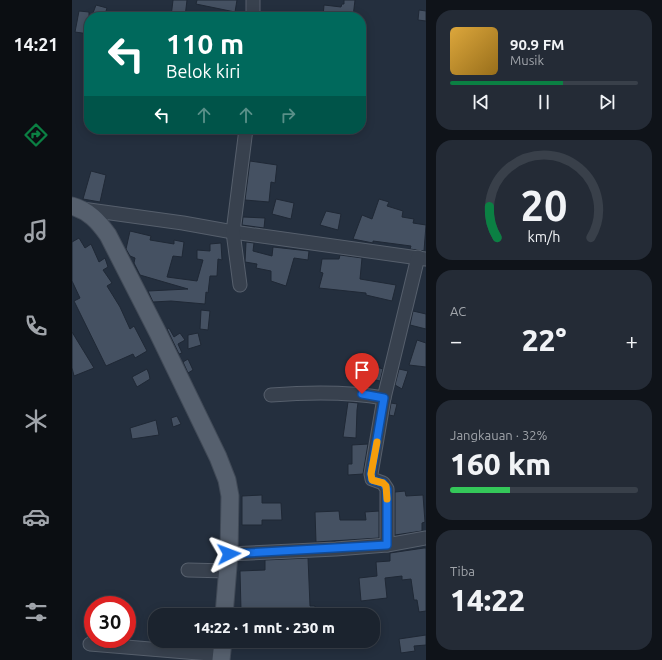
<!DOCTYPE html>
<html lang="id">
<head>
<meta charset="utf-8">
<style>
  :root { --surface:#1b232e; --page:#242b36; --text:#f1f3f6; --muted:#a0a4aa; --line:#39404a; --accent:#0b8043 }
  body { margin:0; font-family:Ubuntu,sans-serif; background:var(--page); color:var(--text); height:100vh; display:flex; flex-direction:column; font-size:15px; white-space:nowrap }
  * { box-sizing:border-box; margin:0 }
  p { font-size:13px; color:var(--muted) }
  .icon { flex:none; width:22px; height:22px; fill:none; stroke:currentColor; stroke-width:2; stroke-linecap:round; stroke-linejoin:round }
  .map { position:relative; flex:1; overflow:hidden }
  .drawer { display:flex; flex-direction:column; gap:10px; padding:10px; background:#0f1319; width:236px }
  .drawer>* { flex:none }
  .hud { position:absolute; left:12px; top:12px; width:282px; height:122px; border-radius:16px; box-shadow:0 2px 10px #0003,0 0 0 1px var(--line); background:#00695c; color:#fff; overflow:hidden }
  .speed { position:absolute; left:12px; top:596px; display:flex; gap:8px; font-size:20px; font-weight:700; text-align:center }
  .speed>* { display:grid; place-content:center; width:52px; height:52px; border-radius:50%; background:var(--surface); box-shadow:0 2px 10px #0003,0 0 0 1px var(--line); line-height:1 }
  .speed .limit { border:6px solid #d22; background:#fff; color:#111 }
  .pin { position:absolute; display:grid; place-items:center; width:34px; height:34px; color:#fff; margin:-41px -17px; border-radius:50% 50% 50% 0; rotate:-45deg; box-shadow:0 0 4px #0007 }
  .pin .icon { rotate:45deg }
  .me { position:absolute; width:44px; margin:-22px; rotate:87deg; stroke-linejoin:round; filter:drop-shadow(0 0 3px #0008) }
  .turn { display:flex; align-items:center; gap:14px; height:84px; padding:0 16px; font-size:18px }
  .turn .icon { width:52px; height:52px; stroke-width:2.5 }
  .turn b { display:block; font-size:28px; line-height:34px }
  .lanes { display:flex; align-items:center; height:38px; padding:0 16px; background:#0003; justify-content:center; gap:20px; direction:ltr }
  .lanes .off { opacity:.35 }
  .big { font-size:30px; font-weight:800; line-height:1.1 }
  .drawer .widget { flex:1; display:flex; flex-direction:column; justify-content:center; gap:6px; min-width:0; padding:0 14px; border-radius:16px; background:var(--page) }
  .drawer .dial { align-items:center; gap:0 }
  .dial svg { height:104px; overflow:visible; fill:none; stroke:var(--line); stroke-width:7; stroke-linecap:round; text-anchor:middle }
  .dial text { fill:var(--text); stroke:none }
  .song { display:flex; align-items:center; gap:12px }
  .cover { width:48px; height:48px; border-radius:6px; background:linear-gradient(135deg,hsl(40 70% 55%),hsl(40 70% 35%)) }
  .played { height:4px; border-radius:2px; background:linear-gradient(90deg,var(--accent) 60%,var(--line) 60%) }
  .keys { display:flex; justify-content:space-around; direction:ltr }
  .heat { display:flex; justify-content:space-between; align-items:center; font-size:22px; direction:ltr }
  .charge { height:6px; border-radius:3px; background:linear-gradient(90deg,#34c759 32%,var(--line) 0) }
  .trip { position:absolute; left:76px; top:608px; width:232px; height:40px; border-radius:16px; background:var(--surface); box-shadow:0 2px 10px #0003,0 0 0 1px var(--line); font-weight:800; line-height:40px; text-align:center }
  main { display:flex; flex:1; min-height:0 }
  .dock { display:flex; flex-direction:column; width:72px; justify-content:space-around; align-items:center; background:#0b0e12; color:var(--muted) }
  .dock .icon { width:28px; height:28px }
  .dock .on { color:var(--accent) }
  .dock b { font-size:18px; color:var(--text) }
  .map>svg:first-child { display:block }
</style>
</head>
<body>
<main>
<nav class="dock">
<b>14:21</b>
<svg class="icon on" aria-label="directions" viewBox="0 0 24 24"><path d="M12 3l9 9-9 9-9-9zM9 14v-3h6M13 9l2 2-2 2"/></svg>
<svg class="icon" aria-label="music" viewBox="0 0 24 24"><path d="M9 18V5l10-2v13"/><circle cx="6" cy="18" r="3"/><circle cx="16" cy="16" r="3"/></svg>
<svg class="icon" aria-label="phone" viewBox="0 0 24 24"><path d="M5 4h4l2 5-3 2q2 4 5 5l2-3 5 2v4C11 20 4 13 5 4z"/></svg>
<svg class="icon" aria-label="climate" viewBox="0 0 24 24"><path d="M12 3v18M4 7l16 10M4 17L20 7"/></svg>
<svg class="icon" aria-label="car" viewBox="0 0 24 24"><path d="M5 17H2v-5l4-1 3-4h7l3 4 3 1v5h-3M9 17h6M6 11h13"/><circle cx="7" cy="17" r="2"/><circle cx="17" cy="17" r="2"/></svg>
<svg class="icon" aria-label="filters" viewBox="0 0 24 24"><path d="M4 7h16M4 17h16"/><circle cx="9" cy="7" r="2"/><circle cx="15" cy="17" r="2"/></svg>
</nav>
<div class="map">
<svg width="354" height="660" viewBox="0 0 354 660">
  <rect width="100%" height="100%" fill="#242f3e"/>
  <!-- building -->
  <g fill="#455162" stroke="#1f2835">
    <path d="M 101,0 L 115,0 L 113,17 L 99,17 Z"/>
    <path d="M 125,0 L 165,0 L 163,12 L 124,4 Z"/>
    <path d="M 272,0 L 283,0 L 281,17 L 251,17 L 252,5 L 269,7 L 270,4 L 272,4 Z"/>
    <path d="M 24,5 L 35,8 L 32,17 L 21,13 Z"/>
    <path d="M 347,10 L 354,11 L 354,21 L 346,20 Z"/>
    <path d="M 7,11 L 17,12 L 17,34 L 3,32 Z"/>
    <path d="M 178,161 L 205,165 L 203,183 L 199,182 L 197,202 L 173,200 Z"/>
    <path d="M 19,171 L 34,175 L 28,202 L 11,199 Z"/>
    <path d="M 204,199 L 222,203 L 219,219 L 200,214 Z"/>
    <path d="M 307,199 L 317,202 L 315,206 L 331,211 L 330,217 L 342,219 L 341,223 L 354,225 L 352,251 L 338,249 L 339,246 L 301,241 L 301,243 L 281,239 L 290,215 L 300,219 Z"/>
    <path d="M 254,211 L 269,214 L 266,230 L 248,225 Z"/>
    <path d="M 171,217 L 193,218 L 192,228 L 170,225 Z"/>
    <path d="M 58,231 L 79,236 L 78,240 L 102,244 L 102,240 L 112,242 L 110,257 L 101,256 L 95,277 L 125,281 L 131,260 L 125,259 L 125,250 L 138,251 L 138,244 L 149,243 L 150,260 L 146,259 L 145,276 L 138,276 L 136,293 L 134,292 L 133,304 L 99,301 L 81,302 L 76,291 L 116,289 L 68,275 L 62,263 L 63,258 L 58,256 L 54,249 Z"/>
    <path d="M 7,238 L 13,248 L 19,244 L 27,262 L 33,258 L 36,267 L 31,270 L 40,283 L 35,286 L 48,307 L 58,329 L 62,326 L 75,351 L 63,358 L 61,354 L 34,366 L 2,301 L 8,298 L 0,281 L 0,242 Z"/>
    <path d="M 174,242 L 182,243 L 181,251 L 200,256 L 201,247 L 237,251 L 236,260 L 222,258 L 214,286 L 199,281 L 199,271 L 184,268 L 185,264 L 173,262 Z"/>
    <path d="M 268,255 L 290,258 L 288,279 L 324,285 L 320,301 L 294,295 L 294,293 L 247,288 L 251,273 L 248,272 L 250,259 L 267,259 Z"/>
    <path d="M 129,310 L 138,311 L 136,330 L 128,329 Z"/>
    <path d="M 341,311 L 354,314 L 354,329 L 338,325 Z"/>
    <path d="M 97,328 L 102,337 L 108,333 L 113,340 L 106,344 L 110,353 L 107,354 L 95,329 Z"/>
    <path d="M 0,332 L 22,368 L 2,376 L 0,368 Z"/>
    <path d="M 126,333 L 129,345 L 116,349 L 116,335 Z"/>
    <path d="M 345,340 L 354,343 L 354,367 L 337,365 Z"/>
    <path d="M 116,359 L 121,370 L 116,373 L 111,362 Z"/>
    <path d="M 283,360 L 311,369 L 308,381 L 278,374 Z"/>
    <path d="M 75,369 L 77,374 L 78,379 L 65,387 L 60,377 Z"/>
    <path d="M 327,369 L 336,371 L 330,389 L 323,385 Z"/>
    <path d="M 276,402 L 286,403 L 285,410 L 284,438 L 271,437 Z"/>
    <path d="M 319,403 L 325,404 L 322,416 L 317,415 Z"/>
    <path d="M 105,416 L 109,424 L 101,427 L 99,418 Z"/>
    <path d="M 84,420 L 87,435 L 60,439 L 58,428 Z"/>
    <path d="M 296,444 L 291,474 L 276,475 L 276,464 L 280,464 L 280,445 Z"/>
    <path d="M 333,491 L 334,496 L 351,495 L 353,522 L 350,523 L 350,531 L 323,535 L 323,492 Z"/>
    <path d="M 190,495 L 190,503 L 209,503 L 210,520 L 190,520 L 190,525 L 170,525 L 170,496 Z"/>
    <path d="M 267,511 L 268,520 L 294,520 L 293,512 L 307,511 L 307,538 L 244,542 L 243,512 Z"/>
    <path d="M 352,548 L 354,548 L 354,611 L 347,612 L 345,600 L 342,600 L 339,579 L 330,580 L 330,576 L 313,578 L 315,598 L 289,601 L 287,578 L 305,576 L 304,562 L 318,561 L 318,553 Z"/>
    <path d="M 236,558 L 238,606 L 243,606 L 243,615 L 206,615 L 206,613 L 194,614 L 194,609 L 169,610 L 168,571 L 193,570 L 193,560 Z"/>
    <path d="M 354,635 L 354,645 L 342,646 L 343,651 L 329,653 L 327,639 Z"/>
  </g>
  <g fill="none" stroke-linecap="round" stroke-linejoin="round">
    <!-- minor casing -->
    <g stroke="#565f6c" stroke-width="15">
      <g id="minor">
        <path d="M 181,17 L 181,0"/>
        <path d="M 10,209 L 111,223 L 161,232 L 354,259"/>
        <path d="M 168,285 L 161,232 L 174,129"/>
        <path d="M 199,395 C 237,392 274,391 312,398"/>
        <path d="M 315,545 L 315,489 L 311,483 L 300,479 L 299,474 L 312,398 L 346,257"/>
        <path d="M 157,554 L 264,549 L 315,545 L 354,538"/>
        <path d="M 116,570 L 156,571"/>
        <path d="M 18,644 L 150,655"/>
      </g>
    </g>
    <!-- major casing -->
    <g stroke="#414a57" stroke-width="19">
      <g id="major">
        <path d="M 0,206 C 17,211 26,221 36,235 L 86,333 L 146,457 L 155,480 L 158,496 L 157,554 L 152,615"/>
        <path d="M 149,660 L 151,641"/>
      </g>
    </g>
    <!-- minor -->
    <use href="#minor" stroke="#38414e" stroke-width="13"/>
    <!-- major -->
    <use href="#major" stroke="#56606e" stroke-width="17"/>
  </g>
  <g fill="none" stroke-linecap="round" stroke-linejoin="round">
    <!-- route casing -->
    <g stroke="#114b97" stroke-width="10">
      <path id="route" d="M 157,554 L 315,545 L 315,489 L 311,483 L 300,480 L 299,474 L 312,398 L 290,394"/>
    </g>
    <!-- route -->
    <use href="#route" stroke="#1a73e8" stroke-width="7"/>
    <!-- slow -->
    <path stroke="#f59e0b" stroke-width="7" d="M 305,442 L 299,474 L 300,480 L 311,483 L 314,486 L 315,499"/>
  </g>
</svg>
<div class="speed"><div class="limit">30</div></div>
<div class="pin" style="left:290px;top:394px;background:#d93025"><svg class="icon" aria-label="arrive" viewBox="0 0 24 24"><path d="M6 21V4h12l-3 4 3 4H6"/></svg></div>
<svg class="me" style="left:157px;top:554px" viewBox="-20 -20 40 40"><path d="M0-17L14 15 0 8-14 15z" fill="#1a73e8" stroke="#fff" stroke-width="4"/></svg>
<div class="trip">14:22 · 1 mnt · 230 m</div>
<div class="hud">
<div class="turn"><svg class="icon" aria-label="left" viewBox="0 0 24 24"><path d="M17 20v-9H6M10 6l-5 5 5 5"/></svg><div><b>110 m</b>Belok kiri</div></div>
<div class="lanes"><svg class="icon" aria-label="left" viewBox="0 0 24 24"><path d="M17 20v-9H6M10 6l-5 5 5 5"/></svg><svg class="icon off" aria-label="ahead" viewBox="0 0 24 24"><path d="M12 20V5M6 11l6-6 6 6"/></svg><svg class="icon off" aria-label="ahead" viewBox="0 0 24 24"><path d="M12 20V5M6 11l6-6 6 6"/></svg><svg class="icon off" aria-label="right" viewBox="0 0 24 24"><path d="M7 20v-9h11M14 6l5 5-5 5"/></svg></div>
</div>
</div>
<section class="drawer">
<div class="widget">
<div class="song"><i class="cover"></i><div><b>90.9 FM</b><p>Musik</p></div></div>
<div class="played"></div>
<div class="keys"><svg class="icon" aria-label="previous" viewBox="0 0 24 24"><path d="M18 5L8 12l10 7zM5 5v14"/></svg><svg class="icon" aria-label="pause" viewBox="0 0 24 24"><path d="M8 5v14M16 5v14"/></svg><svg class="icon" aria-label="next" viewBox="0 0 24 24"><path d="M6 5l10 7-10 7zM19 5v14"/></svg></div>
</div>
<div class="widget dial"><svg viewBox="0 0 100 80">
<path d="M14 69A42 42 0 1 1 86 69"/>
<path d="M14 69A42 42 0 0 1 8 45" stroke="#0b8043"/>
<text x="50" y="56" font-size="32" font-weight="700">20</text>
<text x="50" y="72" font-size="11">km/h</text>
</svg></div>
<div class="widget"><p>AC</p>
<div class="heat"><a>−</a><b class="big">22°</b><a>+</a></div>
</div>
<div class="widget"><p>Jangkauan · 32%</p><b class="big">160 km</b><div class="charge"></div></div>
<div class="widget"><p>Tiba</p><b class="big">14:22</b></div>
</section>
</main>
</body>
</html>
